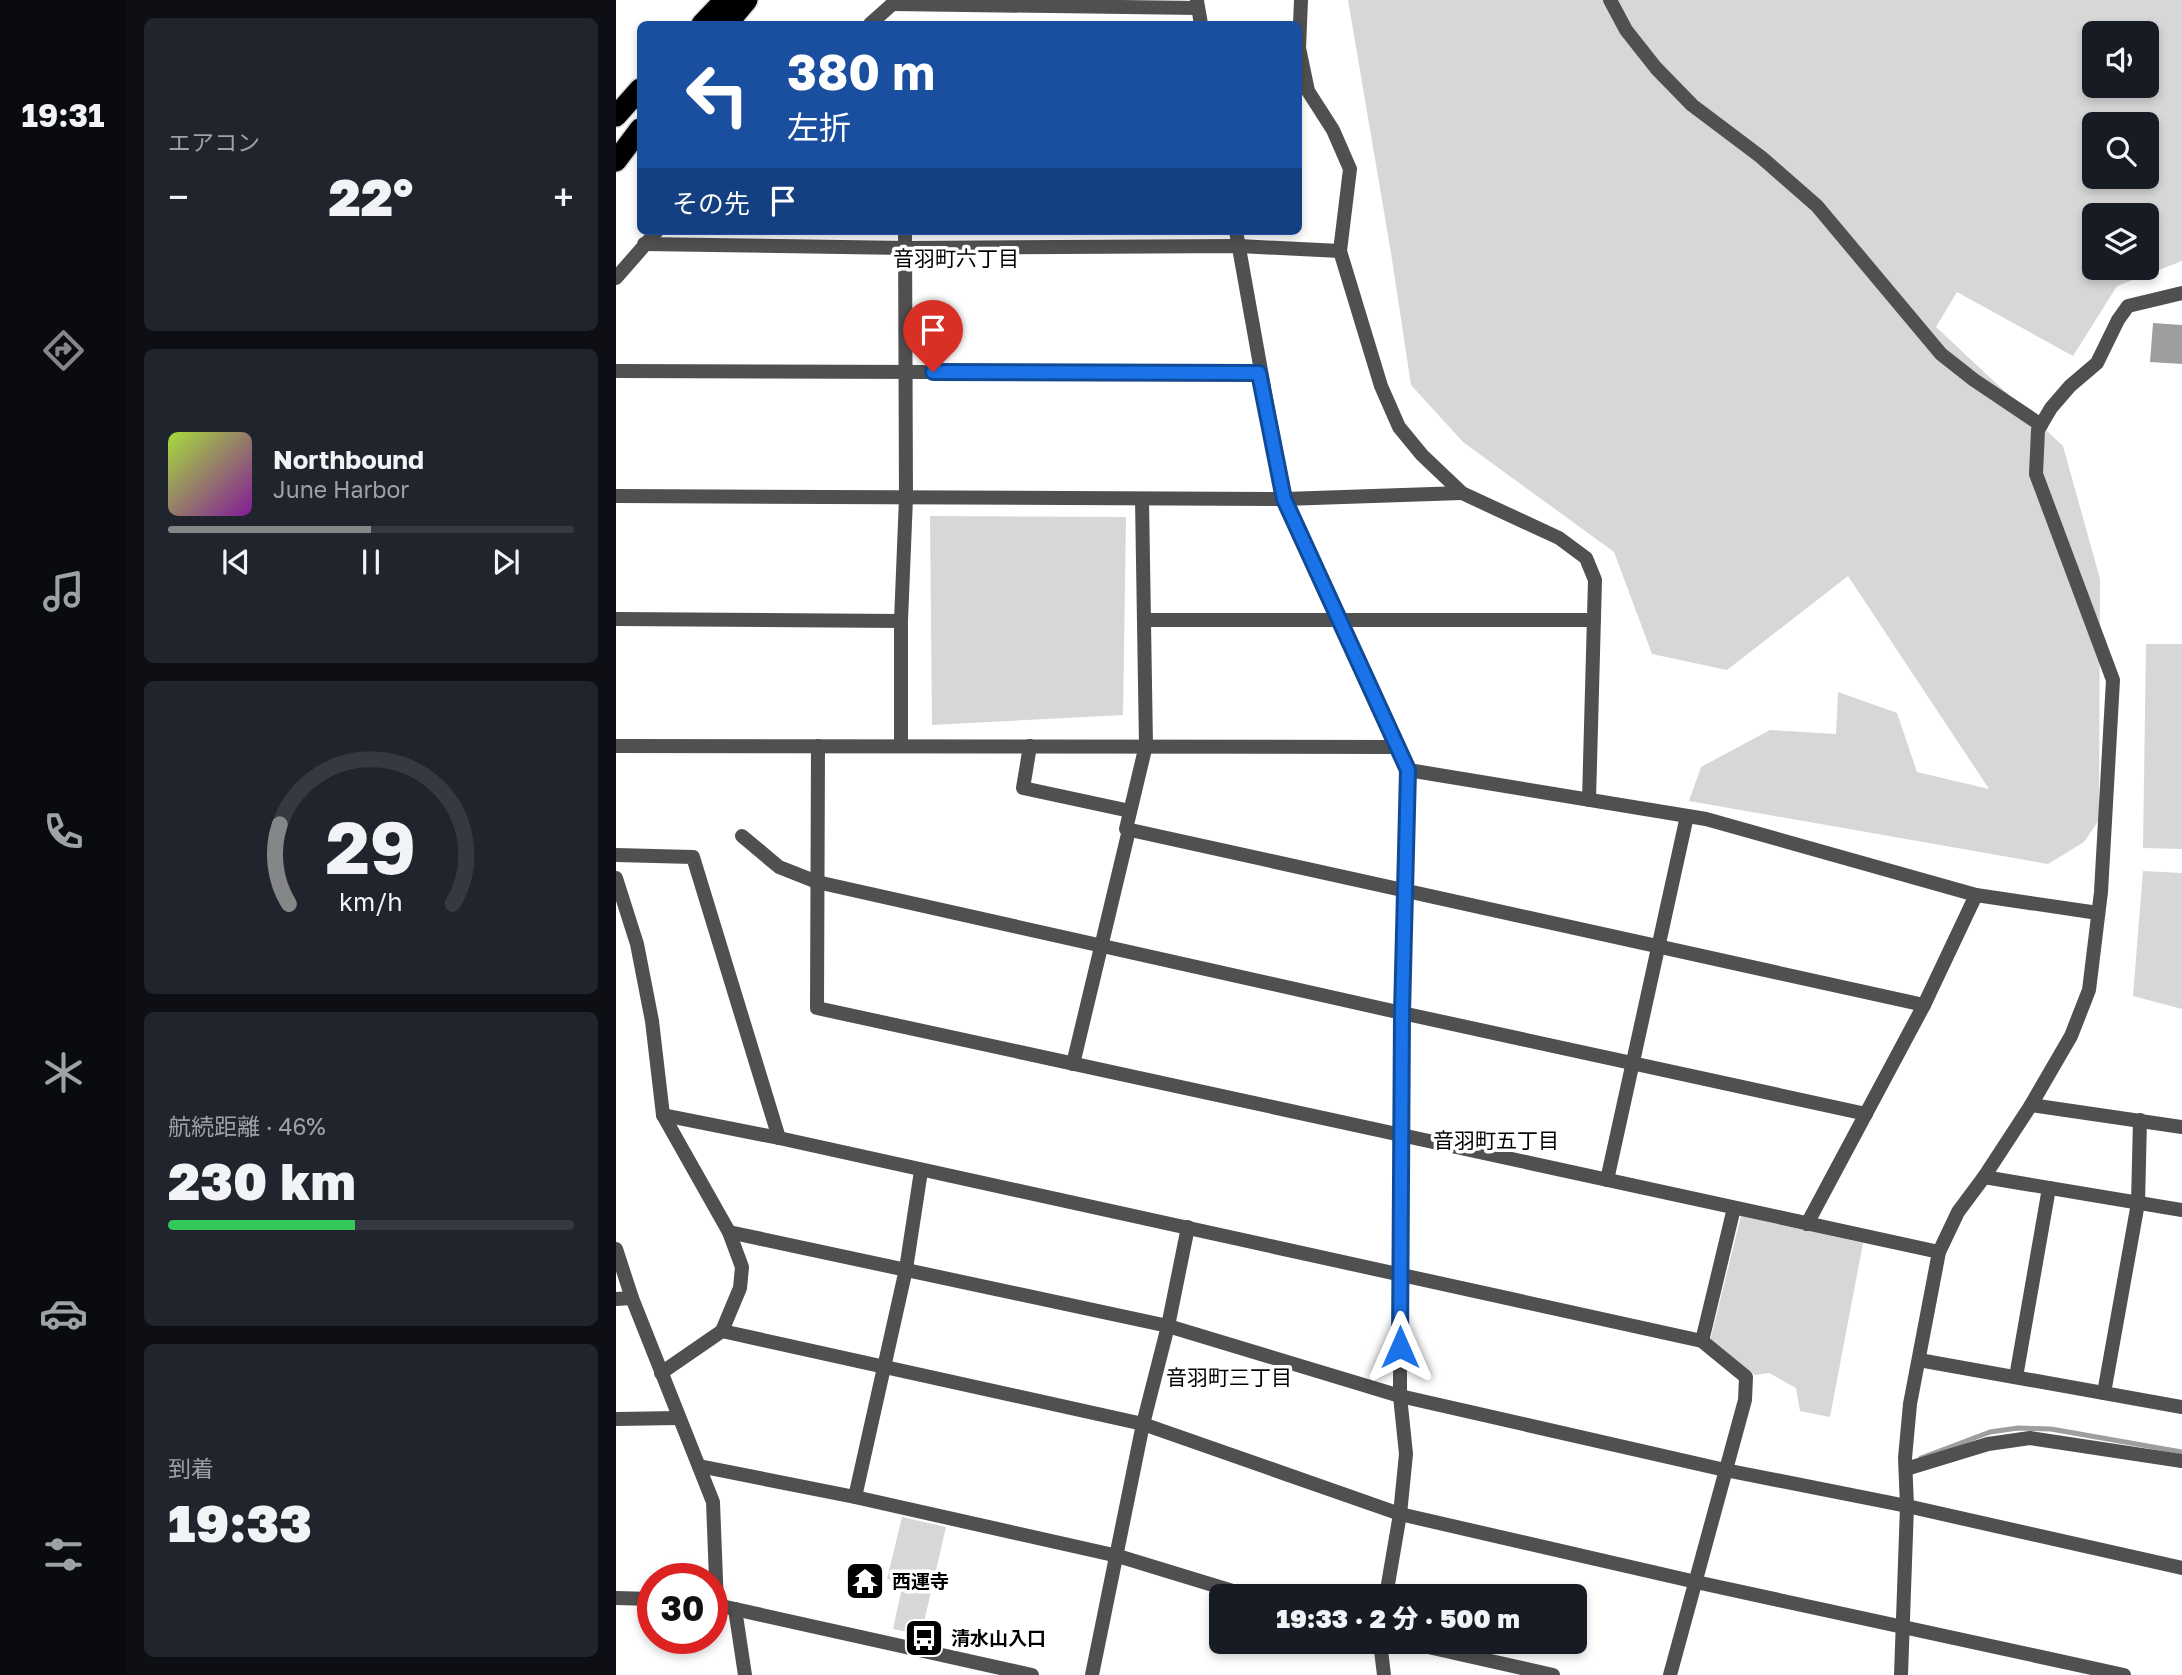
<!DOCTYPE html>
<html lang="ja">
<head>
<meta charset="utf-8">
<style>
  :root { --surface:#171b24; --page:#20242c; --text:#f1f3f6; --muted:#9ea1a6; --line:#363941; --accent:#858687 }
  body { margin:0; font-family:"Golos Text","Noto Sans JP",sans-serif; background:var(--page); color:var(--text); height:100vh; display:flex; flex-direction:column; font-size:26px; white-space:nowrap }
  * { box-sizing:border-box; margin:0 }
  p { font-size:23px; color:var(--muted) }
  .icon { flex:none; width:38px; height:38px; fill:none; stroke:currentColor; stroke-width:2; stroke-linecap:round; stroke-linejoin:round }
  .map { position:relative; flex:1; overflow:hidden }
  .drawer { display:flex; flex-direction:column; gap:18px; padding:18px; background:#0d0f14; width:490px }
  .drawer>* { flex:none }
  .top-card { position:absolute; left:21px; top:21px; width:665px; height:214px; border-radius:10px; box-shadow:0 4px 10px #0003; background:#1a4fa0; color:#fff; overflow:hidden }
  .buttons { position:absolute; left:1466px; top:21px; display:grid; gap:14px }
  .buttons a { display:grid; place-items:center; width:77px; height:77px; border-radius:10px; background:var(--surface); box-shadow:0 4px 10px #0003; font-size:35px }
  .speed { position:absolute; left:21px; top:1563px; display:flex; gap:14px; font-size:35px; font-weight:700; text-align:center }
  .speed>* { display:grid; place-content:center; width:91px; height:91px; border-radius:50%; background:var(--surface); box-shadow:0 4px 10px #0003; line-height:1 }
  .speed .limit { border:10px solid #d22; background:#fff; color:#111 }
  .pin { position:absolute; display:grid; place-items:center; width:60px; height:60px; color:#fff; margin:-72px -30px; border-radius:50% 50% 50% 0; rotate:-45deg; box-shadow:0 0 7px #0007 }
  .pin .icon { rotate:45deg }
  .me { position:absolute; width:77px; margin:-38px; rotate:0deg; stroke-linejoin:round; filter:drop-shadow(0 0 5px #0008) }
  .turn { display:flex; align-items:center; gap:24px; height:147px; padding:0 35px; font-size:32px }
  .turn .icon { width:91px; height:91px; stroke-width:2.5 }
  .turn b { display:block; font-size:49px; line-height:60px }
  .then { display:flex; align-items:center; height:66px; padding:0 35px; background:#0003; gap:14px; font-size:26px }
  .big { font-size:52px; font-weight:800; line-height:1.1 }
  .drawer .card { flex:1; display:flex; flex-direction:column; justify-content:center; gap:10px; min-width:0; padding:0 24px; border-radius:10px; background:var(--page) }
  .drawer .dial { align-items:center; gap:0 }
  .dial svg { height:182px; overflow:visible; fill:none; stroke:var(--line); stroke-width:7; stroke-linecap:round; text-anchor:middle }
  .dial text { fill:var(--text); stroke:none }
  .song { display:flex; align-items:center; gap:21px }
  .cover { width:84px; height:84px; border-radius:10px; background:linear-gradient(135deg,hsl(80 70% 55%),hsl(290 70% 35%)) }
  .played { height:7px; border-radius:4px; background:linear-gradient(90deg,var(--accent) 50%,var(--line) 50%) }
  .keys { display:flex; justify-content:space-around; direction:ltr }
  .heat { display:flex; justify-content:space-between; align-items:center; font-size:38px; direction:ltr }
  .charge { height:10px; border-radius:5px; background:linear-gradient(90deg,#34c759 46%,var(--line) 0) }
  .trip { position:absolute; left:593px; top:1584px; width:378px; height:70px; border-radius:10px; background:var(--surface); box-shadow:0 4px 10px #0003; font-weight:800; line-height:70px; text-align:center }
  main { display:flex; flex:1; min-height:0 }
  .tabs { display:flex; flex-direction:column; width:126px; justify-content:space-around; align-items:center; background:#090b0e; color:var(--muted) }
  .tabs .icon { width:49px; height:49px }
  .tabs .current { color:var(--accent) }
  .tabs b { font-size:32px; color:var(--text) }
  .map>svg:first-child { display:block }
</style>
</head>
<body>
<main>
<nav class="tabs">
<b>19:31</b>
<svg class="icon current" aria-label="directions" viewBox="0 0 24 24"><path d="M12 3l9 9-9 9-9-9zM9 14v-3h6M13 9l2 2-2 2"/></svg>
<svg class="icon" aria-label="music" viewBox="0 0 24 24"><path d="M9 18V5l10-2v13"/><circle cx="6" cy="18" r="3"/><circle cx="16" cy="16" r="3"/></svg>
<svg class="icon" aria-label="phone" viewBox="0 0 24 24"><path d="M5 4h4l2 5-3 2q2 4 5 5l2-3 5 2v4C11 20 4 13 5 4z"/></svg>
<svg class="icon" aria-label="climate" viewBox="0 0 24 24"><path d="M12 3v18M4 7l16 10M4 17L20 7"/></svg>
<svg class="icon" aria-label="car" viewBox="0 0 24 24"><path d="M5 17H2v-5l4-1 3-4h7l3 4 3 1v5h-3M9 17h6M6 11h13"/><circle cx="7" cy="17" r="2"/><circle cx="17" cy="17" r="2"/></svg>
<svg class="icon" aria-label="filters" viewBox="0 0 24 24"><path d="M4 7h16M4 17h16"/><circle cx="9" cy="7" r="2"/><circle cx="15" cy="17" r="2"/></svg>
</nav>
<section class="drawer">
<div class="card"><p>エアコン</p>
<div class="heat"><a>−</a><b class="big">22°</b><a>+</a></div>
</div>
<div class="card">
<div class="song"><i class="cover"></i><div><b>Northbound</b><p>June Harbor</p></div></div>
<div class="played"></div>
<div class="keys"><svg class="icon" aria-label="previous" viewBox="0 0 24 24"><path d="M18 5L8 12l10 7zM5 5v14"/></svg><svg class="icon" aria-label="pause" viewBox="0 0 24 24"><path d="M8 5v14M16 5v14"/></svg><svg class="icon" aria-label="next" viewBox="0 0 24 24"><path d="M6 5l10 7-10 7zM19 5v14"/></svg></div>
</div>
<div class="card dial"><svg viewBox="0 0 100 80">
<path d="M14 69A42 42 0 1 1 86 69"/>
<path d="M14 69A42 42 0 0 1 10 34" stroke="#858687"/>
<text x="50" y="56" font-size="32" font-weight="700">29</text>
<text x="50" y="72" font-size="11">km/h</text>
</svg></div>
<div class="card"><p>航続距離 · 46%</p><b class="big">230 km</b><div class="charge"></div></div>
<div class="card"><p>到着</p><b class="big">19:33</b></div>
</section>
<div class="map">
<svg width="1566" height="1675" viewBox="0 0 1566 1675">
  <rect width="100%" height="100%" fill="#fff"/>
  <!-- green -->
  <g fill="#d7d7d7" fill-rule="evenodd">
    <path d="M 732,0 L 1566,0 L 1566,261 L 1501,286 L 1457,356 L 1341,292 L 1320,327 L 1447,446 L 1484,579 L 1483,820 L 1468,842 L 1432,864 L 1073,801 L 1085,767 L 1154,730 L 1220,734 L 1222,692 L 1281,713 L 1301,772 L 1373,789 L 1232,576 L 1111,670 L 1036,654 L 998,552 L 847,442 L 795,385 L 775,253 ZM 1479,33 L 1531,33 L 1531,86 L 1479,86 ZM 1479,124 L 1531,124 L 1531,177 L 1479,177 ZM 1479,215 L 1531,215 L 1531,268 L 1479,268 Z"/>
    <path d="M 314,516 L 510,517 L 507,715 L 316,725 Z"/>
    <path d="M 1530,644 L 1566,644 L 1566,849 L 1527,848 Z"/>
    <path d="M 1527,871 L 1566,873 L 1566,1009 L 1517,996 Z"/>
    <path d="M 1125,1216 L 1247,1243 L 1214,1417 L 1184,1411 L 1180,1388 L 1153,1373 L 1139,1375 L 1094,1341 Z"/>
    <path d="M 286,1517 L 330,1527 L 305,1635 L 277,1629 L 287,1583 L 271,1579 Z"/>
  </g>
  <!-- water -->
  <path fill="#9e9e9e" d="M 1537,323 L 1566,325 L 1566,364 L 1534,362 Z"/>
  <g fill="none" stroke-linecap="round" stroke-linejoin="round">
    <!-- stream -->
    <path stroke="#9e9e9e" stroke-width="5" d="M 1305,1458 L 1374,1432 L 1402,1428 L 1435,1429 L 1566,1452"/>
    <!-- motorway casing -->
    <g stroke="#dbdbdb" stroke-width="24">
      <g id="motorway">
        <path d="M 86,24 L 109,0"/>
        <path d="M 111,24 L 131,0"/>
        <path d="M 0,116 L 24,89"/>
        <path d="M 0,161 L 24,129"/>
      </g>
    </g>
    <!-- pedestrian -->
    <g stroke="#505050" stroke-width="14">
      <path d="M 285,621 L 290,498 L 289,231"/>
      <path d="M 457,1064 L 513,830"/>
      <path d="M 991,1180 L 1071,816"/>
    </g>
    <!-- minor -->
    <g stroke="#505050" stroke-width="14">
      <path d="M 685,0 L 683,48 L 692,91 L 717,130 L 734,169 L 724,251 L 765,386 L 783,427 L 806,455 L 846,493 L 943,538 L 970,558 L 979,580 L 973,800"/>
      <path d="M 994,0 L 1010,30 L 1040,68 L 1076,105 L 1145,157 L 1201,206 L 1325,354 L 1358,380 L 1425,425"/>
      <path d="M 581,1 L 585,24"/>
      <path d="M 276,4 L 582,8"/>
      <path d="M 254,24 L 281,0"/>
      <path d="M 620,231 L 668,499 L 792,770 L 786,1013 L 784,1274 L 784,1396 L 790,1454 L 784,1514 L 770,1596"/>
      <path d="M 28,244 L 289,248 L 623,246 L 724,251"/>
      <path d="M 0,278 L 41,231"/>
      <path d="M 0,371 L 643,373"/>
      <path d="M 0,496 L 668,499 L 846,493"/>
      <path d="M 526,499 L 530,745 L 510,829 L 1308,1005"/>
      <path d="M 0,619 L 285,621 L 285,746"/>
      <path d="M 528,620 L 978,620"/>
      <path d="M 0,746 L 780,747"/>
      <path d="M 202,746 L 201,1008 L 1323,1252"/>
      <path d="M 414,746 L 407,788 L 514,811"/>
      <path d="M 792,770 L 1090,819 L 1360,895 L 1482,913"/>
      <path d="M 126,836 L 163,867 L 201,882 L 786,1013 L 1250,1114"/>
      <path d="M 0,855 L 77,857 L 163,1138"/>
      <path d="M 0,878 L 21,944 L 36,1021 L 47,1115 L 113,1232 L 126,1267 L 124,1288 L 106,1331 L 45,1373"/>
      <path d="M 1415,1105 L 1566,1127"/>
      <path d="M 47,1115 L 163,1138 L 1086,1341 L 1130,1377 L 1129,1400 L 1054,1675"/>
      <path d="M 1368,1177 L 1566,1210"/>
      <path d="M 1191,1224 L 1308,1005 L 1360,895"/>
      <path d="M 113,1232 L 552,1326 L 784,1396 L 1109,1470 L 1291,1506 L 1566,1568"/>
      <path d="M 0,1299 L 16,1298"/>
      <path d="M 106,1331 L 527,1424 L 784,1514 L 1080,1582 L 1508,1675"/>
      <path d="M 1086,1341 L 1118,1208"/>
      <path d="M 1303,1360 L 1566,1407"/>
      <path d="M 1400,1377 L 1433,1188"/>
      <path d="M 1488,1393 L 1522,1203 L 1524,1120"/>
      <path d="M 0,1419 L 63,1418"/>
      <path d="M 83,1466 L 239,1497 L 502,1556 L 633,1596"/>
      <path d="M 1290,1469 L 1372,1444 L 1414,1438 L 1566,1461"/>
      <path d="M 239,1497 L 290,1269 L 305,1171"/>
      <path d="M 119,1609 L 129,1675"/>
      <path d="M 764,1642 L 768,1675"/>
      <path d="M 790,1642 L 937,1675"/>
      <path d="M 476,1675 L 527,1424 L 552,1326 L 572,1227"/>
      <path d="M 1285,1675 L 1291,1506 L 1289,1458 L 1294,1404 L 1323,1252 L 1342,1212 L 1368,1177 L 1415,1105 L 1455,1036 L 1473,990 L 1485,892 L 1497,680 L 1420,474 L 1422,430 L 1435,408 L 1454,386 L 1481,363 L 1502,320 L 1512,306 L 1566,293"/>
    </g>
    <!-- tertiary -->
    <g stroke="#505050" stroke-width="14">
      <path d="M 0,1249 L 16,1298 L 97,1502 L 101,1605"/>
      <path d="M 0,1598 L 37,1599"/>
      <path d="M 96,1604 L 416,1675"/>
    </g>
    <!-- motorway -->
    <use href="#motorway" stroke="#000" stroke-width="21"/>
  </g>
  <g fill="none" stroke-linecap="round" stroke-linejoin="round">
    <!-- route casing -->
    <g stroke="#114b97" stroke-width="18">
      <path id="route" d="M 317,372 L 643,373 L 668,499 L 792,770 L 786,1013 L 784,1347"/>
    </g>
    <!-- route -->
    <use href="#route" stroke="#1a73e8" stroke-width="12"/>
  </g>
  <!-- icons -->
  <defs>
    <g id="temple-square" transform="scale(2.0125)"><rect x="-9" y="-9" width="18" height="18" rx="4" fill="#000" stroke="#fff"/><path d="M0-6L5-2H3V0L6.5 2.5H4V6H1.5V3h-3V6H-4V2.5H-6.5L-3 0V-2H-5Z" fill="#fff"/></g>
    <g id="bus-square" transform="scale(2.0125)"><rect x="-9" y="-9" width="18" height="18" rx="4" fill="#000" stroke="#fff"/><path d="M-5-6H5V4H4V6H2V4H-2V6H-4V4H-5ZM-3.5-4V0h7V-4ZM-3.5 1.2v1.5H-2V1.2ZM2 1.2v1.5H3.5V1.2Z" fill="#fff"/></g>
  </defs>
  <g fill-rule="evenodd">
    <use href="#temple-square" x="249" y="1581"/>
    <use href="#bus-square" x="308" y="1638"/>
  </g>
  <g text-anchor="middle" stroke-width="7" stroke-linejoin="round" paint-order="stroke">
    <!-- poi labels -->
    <g font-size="19" font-weight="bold" fill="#000" stroke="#fff" text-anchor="start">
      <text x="276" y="1588">西運寺</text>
      <text x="335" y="1645">清水山入口</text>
    </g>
    <!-- neighbourhood labels -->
    <g font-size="21" fill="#000" stroke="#fff">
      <text x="340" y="266">音羽町六丁目</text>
      <text x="880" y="1148">音羽町五丁目</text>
      <text x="613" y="1385">音羽町三丁目</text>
    </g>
  </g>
</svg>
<div class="buttons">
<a><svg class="icon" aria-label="sound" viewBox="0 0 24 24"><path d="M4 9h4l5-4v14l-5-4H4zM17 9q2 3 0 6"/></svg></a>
<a><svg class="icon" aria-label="search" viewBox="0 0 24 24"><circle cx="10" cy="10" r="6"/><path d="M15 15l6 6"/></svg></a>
<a><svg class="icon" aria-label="layers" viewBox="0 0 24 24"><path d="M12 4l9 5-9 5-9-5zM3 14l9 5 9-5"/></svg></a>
</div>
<div class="speed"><div class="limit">30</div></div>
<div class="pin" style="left:317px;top:372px;background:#d93025"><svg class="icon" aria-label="arrive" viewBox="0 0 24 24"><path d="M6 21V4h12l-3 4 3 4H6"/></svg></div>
<svg class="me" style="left:784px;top:1347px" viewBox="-20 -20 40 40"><path d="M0-17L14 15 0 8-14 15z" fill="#1a73e8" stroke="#fff" stroke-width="4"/></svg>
<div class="trip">19:33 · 2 分 · 500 m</div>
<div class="top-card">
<div class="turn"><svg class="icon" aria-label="left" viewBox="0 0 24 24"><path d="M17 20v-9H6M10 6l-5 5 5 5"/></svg><div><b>380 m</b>左折</div></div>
<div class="then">その先<svg class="icon" aria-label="arrive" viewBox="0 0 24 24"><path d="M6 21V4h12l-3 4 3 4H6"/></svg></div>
</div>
</div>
</main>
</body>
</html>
